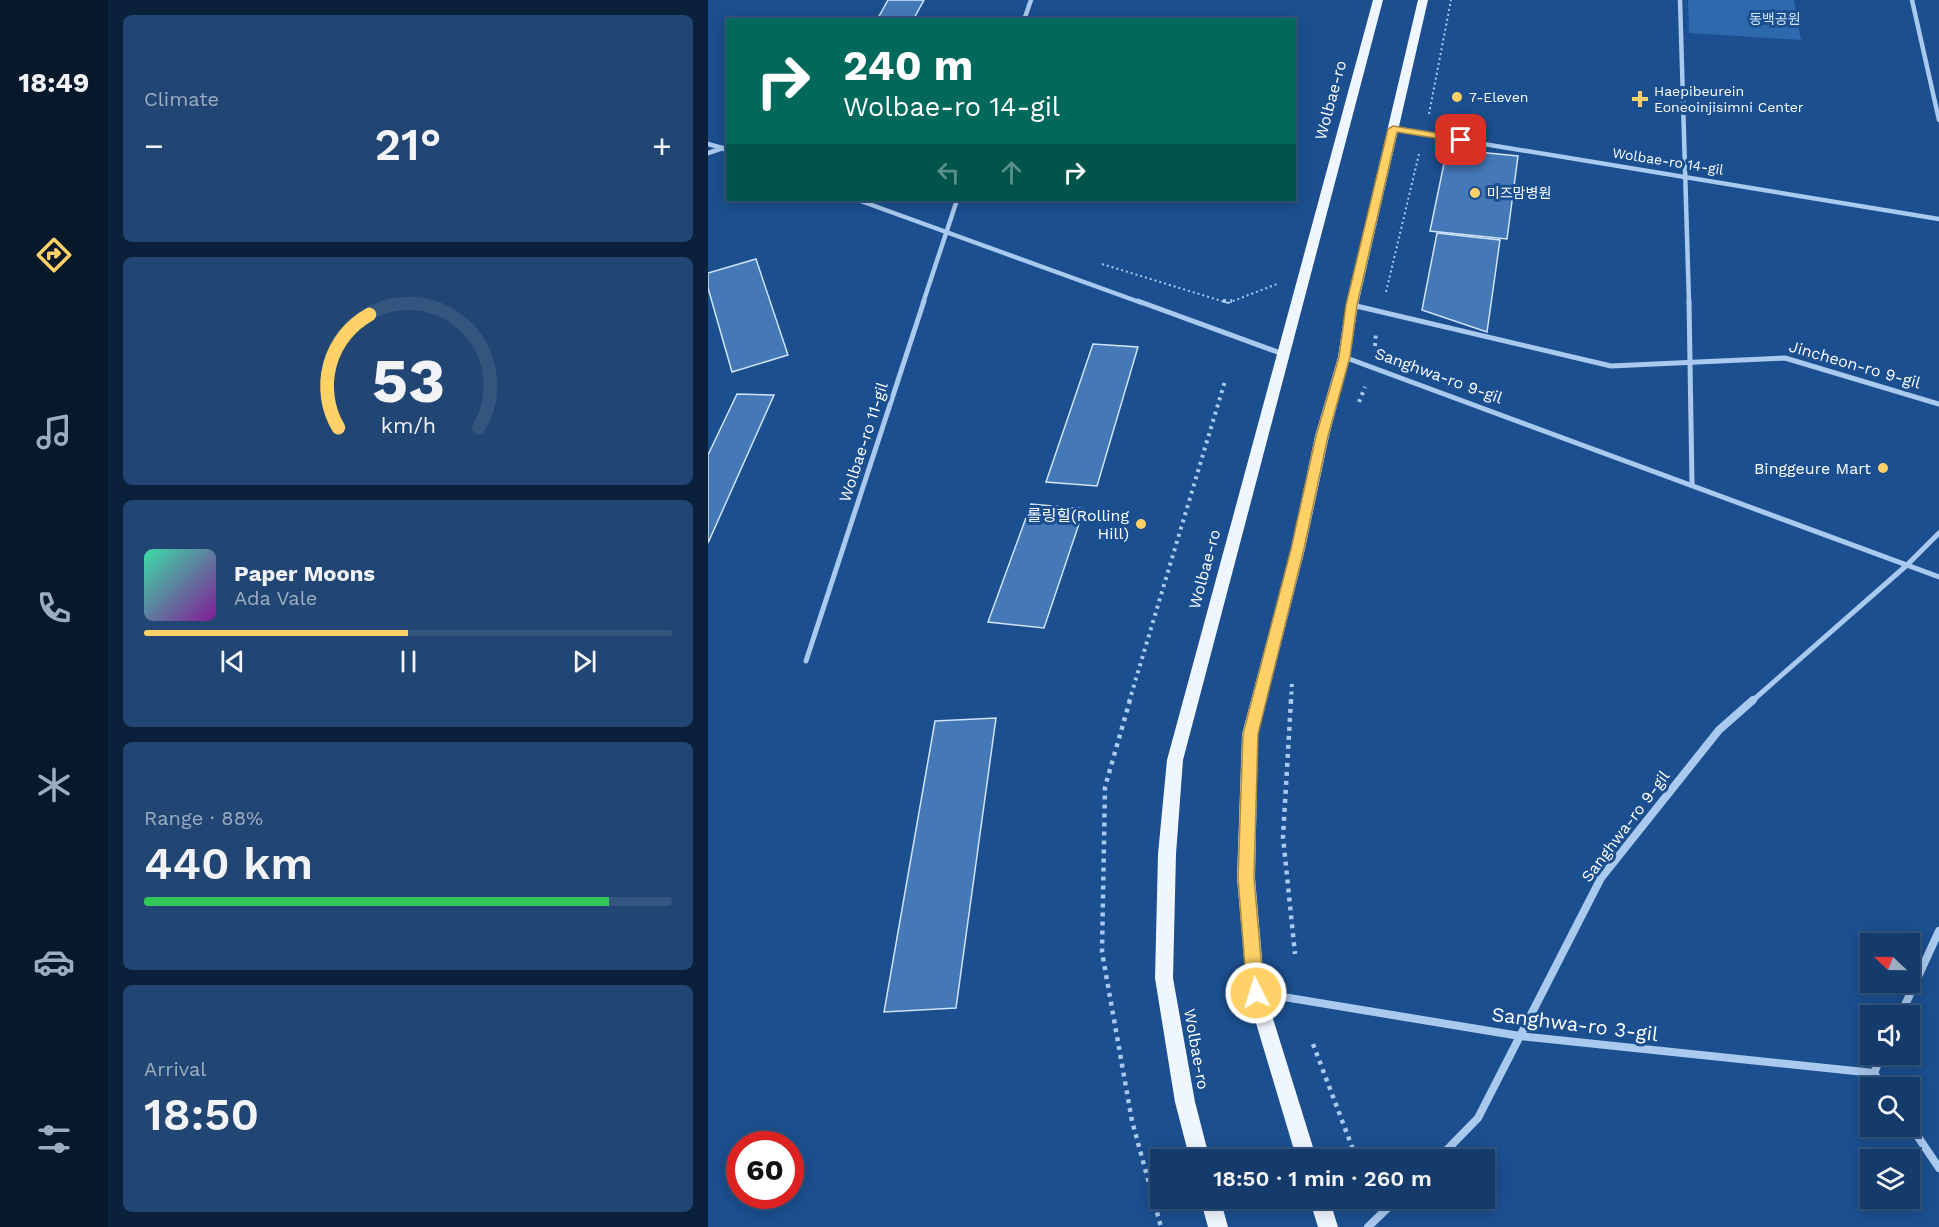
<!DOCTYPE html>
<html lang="en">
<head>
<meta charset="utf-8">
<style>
  :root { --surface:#143b6b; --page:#214673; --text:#f1f3f6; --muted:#9dadc1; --line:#33557e; --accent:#ffd166 }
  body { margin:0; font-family:"Work Sans","Noto Sans KR",sans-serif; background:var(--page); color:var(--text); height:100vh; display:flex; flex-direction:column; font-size:22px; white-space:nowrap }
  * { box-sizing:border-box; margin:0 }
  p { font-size:20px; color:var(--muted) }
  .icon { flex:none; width:33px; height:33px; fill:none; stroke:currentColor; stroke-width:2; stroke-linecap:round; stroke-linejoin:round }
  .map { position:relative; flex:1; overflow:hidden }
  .panel { display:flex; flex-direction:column; gap:15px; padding:15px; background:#0b203b; width:600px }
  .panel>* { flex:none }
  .hud { position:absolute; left:18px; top:18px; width:570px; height:183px; border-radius:0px; box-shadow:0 3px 15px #0003,0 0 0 2px var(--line); background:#00695c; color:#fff; overflow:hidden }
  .needle { width:39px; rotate:292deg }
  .fabs { position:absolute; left:1152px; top:933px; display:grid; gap:12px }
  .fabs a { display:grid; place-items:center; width:60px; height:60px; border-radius:0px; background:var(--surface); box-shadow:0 3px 15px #0003,0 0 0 2px var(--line); font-size:30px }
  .speed { position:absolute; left:18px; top:1131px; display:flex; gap:12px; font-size:30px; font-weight:700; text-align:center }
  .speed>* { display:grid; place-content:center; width:78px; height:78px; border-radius:50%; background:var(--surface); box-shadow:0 3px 15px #0003,0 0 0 2px var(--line); line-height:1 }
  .speed .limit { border:9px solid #d22; background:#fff; color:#111 }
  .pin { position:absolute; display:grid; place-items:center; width:51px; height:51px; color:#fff; margin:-26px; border-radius:12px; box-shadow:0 3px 9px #0006 }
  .me { position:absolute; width:66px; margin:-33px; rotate:355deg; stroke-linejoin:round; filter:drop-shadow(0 0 4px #0008) }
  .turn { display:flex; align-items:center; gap:21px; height:126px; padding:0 18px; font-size:27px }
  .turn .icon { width:78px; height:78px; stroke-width:2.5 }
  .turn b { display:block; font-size:42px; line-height:51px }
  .lanes { display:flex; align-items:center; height:57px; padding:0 18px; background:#0003; justify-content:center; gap:30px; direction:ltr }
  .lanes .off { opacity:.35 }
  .big { font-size:45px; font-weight:600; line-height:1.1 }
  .panel .card { flex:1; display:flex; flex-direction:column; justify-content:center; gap:9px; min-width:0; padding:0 21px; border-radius:9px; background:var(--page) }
  .panel .dial { align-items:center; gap:0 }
  .dial svg { height:156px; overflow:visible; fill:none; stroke:var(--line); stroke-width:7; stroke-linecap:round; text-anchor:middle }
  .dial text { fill:var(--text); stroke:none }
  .song { display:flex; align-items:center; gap:18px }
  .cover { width:72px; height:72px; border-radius:9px; background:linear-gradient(135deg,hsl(160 70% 55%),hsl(290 70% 35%)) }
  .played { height:6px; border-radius:3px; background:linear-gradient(90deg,var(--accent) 50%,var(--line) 50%) }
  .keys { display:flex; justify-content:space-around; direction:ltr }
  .heat { display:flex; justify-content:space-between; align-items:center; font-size:33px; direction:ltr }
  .charge { height:9px; border-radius:4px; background:linear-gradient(90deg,#34c759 88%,var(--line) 0) }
  .trip { position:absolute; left:442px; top:1149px; width:345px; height:60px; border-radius:0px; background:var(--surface); box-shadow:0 3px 15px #0003,0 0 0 2px var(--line); font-weight:600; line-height:60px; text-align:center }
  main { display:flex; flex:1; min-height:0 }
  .tabs { display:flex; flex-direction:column; width:108px; justify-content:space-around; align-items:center; background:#08182b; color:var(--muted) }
  .tabs .icon { width:42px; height:42px }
  .tabs .active { color:var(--accent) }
  .tabs b { font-size:27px; color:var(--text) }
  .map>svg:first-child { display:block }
</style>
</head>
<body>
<main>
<nav class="tabs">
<b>18:49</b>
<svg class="icon active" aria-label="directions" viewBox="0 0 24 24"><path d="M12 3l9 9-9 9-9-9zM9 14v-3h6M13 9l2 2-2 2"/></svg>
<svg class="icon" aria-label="music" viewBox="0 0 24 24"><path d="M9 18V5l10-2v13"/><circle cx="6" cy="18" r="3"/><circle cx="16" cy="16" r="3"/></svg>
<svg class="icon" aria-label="phone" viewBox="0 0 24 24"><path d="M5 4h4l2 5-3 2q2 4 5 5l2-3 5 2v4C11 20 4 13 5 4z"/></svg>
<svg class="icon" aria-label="climate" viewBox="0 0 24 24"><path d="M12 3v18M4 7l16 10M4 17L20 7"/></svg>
<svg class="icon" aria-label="car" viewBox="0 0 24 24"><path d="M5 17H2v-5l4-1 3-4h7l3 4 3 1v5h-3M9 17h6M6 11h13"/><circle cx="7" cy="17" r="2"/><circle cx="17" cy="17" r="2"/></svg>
<svg class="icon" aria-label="filters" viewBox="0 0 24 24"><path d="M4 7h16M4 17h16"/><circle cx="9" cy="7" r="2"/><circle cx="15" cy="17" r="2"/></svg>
</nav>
<section class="panel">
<div class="card"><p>Climate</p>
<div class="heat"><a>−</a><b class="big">21°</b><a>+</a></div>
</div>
<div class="card dial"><svg viewBox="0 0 100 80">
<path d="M14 69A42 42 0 1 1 86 69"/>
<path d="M14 69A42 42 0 0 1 30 11" stroke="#ffd166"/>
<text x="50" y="56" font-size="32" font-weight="700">53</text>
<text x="50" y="72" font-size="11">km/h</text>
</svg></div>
<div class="card">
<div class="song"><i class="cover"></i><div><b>Paper Moons</b><p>Ada Vale</p></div></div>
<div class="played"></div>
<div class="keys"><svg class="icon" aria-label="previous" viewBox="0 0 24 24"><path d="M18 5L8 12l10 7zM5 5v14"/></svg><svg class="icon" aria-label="pause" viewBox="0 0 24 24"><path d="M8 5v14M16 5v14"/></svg><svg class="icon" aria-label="next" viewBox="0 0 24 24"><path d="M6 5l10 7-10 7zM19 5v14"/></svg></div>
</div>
<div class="card"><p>Range · 88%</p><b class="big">440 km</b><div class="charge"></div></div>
<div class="card"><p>Arrival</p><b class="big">18:50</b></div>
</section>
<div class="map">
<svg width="1231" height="1227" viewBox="0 0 1231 1227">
  <rect width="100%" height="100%" fill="#1b4f8f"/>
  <!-- green -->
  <path fill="#2e69ad" d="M 980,0 L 1086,0 L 1093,40 L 981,33 Z"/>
  <!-- building -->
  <g fill="#4478b7" stroke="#cfe3fa" stroke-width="1.5">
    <path d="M 180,0 L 216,0 L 205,20 L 169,20 Z"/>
    <path d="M 739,149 L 810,156 L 799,239 L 722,231 Z"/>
    <path d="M 729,233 L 792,240 L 779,332 L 714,310 Z"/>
    <path d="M 48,259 L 80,355 L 24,372 L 0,288 L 0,273 Z"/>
    <path d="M 385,344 L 430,347 L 389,486 L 338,482 Z"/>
    <path d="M 29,394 L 66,395 L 0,543 L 0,455 Z"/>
    <path d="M 323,504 L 376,509 L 336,628 L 280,622 Z"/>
    <path d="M 288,718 L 248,1008 L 176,1012 L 227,721 Z"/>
  </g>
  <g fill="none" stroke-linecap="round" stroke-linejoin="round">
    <!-- path-far2 -->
    <g stroke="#a9c9ee" stroke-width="2" stroke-dasharray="2 3" stroke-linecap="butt">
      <path d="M 721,114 L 743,0"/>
      <path d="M 394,264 L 520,303"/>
      <path d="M 678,292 L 711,154"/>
      <path d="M 520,303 L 569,284"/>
    </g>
    <!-- path-far1 -->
    <g stroke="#a9c9ee" stroke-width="4" stroke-dasharray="3 4.5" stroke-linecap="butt">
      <path d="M 515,301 L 524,301"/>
      <path d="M 667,346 L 668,332"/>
      <path d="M 651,402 L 657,387"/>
      <path d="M 421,702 L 517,381"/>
      <path d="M 583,702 L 584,681"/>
    </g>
    <!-- path -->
    <g stroke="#a9c9ee" stroke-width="4.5" stroke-dasharray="4 5" stroke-linecap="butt">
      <path d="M 422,700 L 397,787 L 394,952 L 424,1121 L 453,1227"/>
      <path d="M 583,700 L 575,837 L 587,954"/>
      <path d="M 605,1044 L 649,1160"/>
    </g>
    <!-- street-far2 -->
    <g stroke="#a9c9ee" stroke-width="4.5">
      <path d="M 972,0 L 981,303"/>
      <path d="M 1204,0 L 1231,120"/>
      <path d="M 316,20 L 323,0"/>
      <path d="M 685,129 L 1231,219"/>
      <path d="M 0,144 L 14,148"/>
      <path d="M 0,153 L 15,148 L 20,152"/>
      <path d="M 150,200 L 434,303"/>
      <path d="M 215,303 L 249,200"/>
    </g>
    <!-- street-far1 -->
    <g stroke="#a9c9ee" stroke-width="5">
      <path d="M 430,301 L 575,354"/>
      <path d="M 981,301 L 984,484"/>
      <path d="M 644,305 L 903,366 L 1077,358 L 1231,404"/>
      <path d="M 636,357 L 1231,577"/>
      <path d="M 98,661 L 216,301"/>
      <path d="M 1043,702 L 1199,565 L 1231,533"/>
    </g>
    <!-- street -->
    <g stroke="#a9c9ee" stroke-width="8">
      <path d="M 551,993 L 812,1036 L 1166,1073 L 1176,1088"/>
      <path d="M 1192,1016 L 1231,931"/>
      <path d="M 1166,1073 L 1174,1054"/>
      <path d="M 1202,1125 L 1231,1168"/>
      <path d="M 729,1160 L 770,1118 L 893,878 L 1011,730 L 1045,700"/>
      <path d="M 660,1227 L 690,1198"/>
    </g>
    <!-- primary -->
    <g fill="#f0f6ff" fill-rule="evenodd">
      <path d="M 665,0 L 675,0 L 475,760 L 468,854 L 465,978 L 487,1102 L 502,1160 L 482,1160 L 467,1102 L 447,978 L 450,854 L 459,760 Z"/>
      <path d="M 710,0 L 720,0 L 650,305 L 642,357 L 621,436 L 597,549 L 550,734 L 547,878 L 557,993 L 609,1160 L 589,1160 L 539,993 L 529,878 L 534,734 L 583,549 L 607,436 L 630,357 L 638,305 Z"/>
      <path d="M 492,1198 L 512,1198 L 520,1227 L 500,1227 Z"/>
      <path d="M 601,1198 L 621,1198 L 630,1227 L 610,1227 Z"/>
    </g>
  </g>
  <!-- route -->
  <path fill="#ffd166" stroke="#a68842" stroke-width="1.5" d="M 685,126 L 753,137 L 758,140 L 753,142 L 689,132 L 649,305 L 642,357 L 620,436 L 596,549 L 550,734 L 546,878 L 556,993 L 554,999 L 548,1001 L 542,999 L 539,993 L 530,878 L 535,734 L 583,549 L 608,436 L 631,357 L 638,305 L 680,129 Z"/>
  <!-- markers -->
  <g fill="#ffd166" stroke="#1b4f8f" stroke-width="2">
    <circle cx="749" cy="97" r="6"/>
    <path d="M929 90h6v6h6v6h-6v6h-6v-6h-6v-6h6z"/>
    <circle cx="767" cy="193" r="6"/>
    <circle cx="1175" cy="468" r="6"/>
    <circle cx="433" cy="524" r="6"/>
  </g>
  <g text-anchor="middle" stroke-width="6" stroke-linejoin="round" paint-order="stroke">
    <!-- far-park labels -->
    <g font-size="14" fill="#cfe3fa" stroke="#1b4f8f">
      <text x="1067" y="24">동백공원</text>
    </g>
    <!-- far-poi labels -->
    <g font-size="14" fill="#fff" stroke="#1b4f8f" text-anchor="start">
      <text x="946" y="96">Haepibeurein<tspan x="946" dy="16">Eoneoinjisimni Center</tspan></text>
      <text x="761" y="102">7-Eleven</text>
      <text x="779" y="198">미즈맘병원</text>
    </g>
    <!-- far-street labels -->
    <g font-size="14" fill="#fff" stroke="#1b4f8f">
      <text transform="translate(960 161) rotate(9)" y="5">Wolbae-ro 14-gil</text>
    </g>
    <!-- street labels -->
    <g font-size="16" fill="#fff" stroke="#1b4f8f">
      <text transform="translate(622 100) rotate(-75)" y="6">Wolbae-ro</text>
      <text transform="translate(1147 364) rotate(16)" y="6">Jincheon-ro 9-gil</text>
      <text transform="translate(731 375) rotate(20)" y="6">Sanghwa-ro 9-gil</text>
      <text transform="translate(155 442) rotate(-72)" y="6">Wolbae-ro 11-gil</text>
      <text transform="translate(496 569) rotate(-75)" y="6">Wolbae-ro</text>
      <text transform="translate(917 826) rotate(-53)" y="6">Sanghwa-ro 9-gil</text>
      <text transform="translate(489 1049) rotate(80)" y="6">Wolbae-ro</text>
    </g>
    <!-- poi labels -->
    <g font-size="16" fill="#fff" stroke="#1b4f8f" text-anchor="end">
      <text x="1163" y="474">Binggeure Mart</text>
      <text x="421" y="521">롤링힐(Rolling<tspan x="421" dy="18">Hill)</tspan></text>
    </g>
    <!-- near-street labels -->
    <g font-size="20" fill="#fff" stroke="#1b4f8f">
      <text transform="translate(867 1024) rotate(7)" y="7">Sanghwa-ro 3-gil</text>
    </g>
  </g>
</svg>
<div class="fabs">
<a><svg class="needle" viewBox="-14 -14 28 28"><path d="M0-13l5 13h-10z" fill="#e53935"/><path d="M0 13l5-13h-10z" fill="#9dadc1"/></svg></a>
<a><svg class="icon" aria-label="sound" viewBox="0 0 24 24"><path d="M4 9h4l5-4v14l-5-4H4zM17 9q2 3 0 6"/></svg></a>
<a><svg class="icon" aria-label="search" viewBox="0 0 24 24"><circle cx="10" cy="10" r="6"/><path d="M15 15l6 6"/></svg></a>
<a><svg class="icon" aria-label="layers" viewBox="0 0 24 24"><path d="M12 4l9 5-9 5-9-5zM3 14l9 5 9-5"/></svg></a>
</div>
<div class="speed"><div class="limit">60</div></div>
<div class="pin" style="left:753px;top:140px;background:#d93025"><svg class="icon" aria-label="arrive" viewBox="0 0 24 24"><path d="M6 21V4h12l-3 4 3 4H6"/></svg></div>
<svg class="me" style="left:548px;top:993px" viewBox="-20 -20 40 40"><circle r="17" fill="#ffd166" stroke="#fff" stroke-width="3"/><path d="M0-11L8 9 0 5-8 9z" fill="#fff"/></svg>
<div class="trip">18:50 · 1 min · 260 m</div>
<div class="hud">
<div class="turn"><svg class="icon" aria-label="right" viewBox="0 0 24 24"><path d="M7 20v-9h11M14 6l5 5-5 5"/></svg><div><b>240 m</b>Wolbae-ro 14-gil</div></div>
<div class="lanes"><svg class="icon off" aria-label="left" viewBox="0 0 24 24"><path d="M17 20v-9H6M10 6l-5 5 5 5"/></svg><svg class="icon off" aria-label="ahead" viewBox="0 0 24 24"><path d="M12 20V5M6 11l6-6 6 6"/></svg><svg class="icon" aria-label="right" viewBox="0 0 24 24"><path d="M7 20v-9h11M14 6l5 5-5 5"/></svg></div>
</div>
</div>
</main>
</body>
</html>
